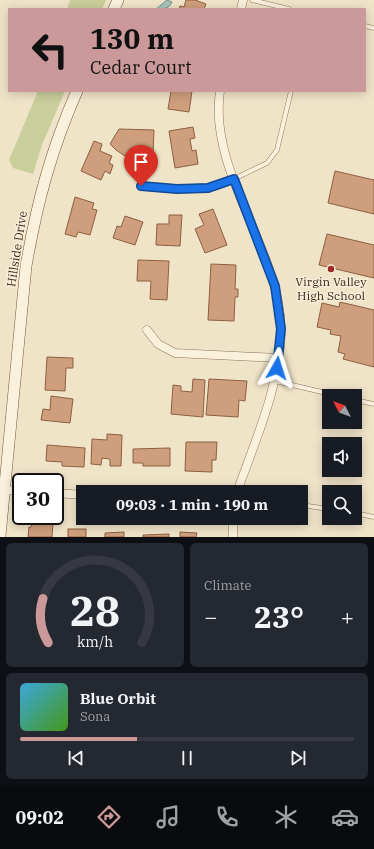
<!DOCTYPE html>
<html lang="en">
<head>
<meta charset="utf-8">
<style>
  :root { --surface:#171b24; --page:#242831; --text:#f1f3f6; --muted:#9ea1a6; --line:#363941; --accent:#cc999b }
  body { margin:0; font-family:"IBM Plex Serif",serif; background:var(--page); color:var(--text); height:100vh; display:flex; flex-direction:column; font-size:15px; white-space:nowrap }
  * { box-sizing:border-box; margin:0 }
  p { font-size:13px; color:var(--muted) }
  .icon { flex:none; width:22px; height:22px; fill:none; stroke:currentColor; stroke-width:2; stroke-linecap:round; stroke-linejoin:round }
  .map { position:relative; height:537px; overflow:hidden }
  .sheet { display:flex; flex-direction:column; gap:6px; padding:6px; background:#0d0f14; flex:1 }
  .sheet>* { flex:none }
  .top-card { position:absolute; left:8px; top:8px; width:358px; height:84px; border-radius:0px; box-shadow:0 2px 10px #0003; background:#cc999b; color:#111; overflow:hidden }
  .needle { width:26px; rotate:312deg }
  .controls { position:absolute; left:322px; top:389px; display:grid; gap:8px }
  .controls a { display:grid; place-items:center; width:40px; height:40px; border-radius:0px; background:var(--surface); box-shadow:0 2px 10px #0003; font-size:20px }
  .speed { position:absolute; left:12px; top:473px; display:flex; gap:8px; font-size:20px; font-weight:700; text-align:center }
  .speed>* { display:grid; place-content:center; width:52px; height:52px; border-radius:50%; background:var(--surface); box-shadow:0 2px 10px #0003; line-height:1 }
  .speed .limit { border:2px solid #111; border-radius:6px; background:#fff; color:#111 }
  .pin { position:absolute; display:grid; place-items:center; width:34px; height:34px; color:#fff; margin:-41px -17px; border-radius:50% 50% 50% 0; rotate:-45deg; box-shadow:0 0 4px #0007 }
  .pin .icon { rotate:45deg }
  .me { position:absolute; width:44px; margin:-22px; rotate:6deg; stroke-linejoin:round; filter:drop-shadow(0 0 3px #0008) }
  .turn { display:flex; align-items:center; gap:14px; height:84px; padding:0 16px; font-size:18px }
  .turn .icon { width:52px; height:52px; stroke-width:2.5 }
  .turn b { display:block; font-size:28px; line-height:34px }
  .big { font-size:30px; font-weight:700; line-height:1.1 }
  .sheet .card { flex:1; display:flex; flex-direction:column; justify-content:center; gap:6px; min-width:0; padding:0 14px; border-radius:6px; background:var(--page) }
  .sheet .dial { align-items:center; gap:0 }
  .dial svg { height:104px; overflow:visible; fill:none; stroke:var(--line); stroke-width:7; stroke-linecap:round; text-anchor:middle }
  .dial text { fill:var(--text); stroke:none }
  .song { display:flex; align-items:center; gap:12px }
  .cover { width:48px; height:48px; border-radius:6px; background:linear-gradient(135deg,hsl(200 70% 55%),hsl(100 70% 35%)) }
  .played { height:4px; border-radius:2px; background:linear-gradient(90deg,var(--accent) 35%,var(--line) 35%) }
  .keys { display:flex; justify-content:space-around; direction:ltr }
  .heat { display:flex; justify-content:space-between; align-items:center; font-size:22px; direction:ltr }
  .sheet .tiles { flex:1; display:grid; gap:6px; grid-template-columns:1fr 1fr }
  .card:last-child { grid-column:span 2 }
  .trip { position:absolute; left:76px; top:485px; width:232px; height:40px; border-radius:0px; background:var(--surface); box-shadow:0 2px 10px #0003; font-weight:700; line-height:40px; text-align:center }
  .dock { display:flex; height:64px; justify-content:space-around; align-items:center; background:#090b0e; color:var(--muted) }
  .dock .icon { width:28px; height:28px }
  .dock .selected { color:var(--accent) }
  .dock b { font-size:18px; color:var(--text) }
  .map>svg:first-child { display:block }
</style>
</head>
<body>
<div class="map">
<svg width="374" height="537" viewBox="0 0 374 537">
  <rect width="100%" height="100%" fill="#f0e4c8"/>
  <!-- green -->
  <g fill="#c9cf9b">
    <path d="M 70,0 L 106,0 L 102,9 L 67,9 Z"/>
    <path d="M 38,91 L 65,91 L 42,145 L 33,174 L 13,168 L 9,160 Z"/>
  </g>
  <!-- water -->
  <path fill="#a9c4bc" stroke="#6f938a" d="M 167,0 L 172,2 C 169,9 164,9 156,9 Z"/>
  <!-- building -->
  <g fill="#cf9f7d" stroke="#8d5f41">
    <path d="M 186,0 L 195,0 L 206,4 L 204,9 L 179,9 L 180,6 L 184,7 Z"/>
    <path d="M 171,91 L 192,91 L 189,112 L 168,109 Z"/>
    <path d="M 193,127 L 195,138 L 190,139 L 192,151 L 196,150 L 198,164 L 175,168 L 169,131 Z"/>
    <path d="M 119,129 L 154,130 L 153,154 L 141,153 L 141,147 L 137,147 L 136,151 L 131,151 L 131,148 L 125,156 L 116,150 L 110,144 Z"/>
    <path d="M 94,141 L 102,144 L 100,151 L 112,156 L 109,163 L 113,165 L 110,174 L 105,171 L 101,180 L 81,171 Z"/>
    <path d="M 335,171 L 374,180 L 374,214 L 328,203 Z"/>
    <path d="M 75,197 L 94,203 L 92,209 L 97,210 L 90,235 L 78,232 L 76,237 L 65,234 Z"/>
    <path d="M 213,209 L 227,245 L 205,253 L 195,229 L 204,225 L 199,214 Z"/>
    <path d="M 169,215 L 182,215 L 180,246 L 156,245 L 157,224 L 169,224 Z"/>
    <path d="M 125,216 L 143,222 L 135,245 L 113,238 L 117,226 L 121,227 Z"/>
    <path d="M 327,234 L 374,245 L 374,278 L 319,265 Z"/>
    <path d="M 138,260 L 169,261 L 167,300 L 150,299 L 151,281 L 137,281 Z"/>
    <path d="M 211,264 L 236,265 L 235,289 L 238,289 L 238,297 L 235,297 L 234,321 L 208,320 Z"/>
    <path d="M 340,302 L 374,310 L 374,367 L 343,359 L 345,354 L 338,352 L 341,336 L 330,334 L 331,330 L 317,327 L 322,303 L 339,307 Z"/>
    <path d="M 47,357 L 73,358 L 73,368 L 66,368 L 65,391 L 45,390 Z"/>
    <path d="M 193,379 L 205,380 L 203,417 L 171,414 L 173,385 L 181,386 L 181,391 L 192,392 Z"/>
    <path d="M 209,379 L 247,381 L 245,401 L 239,400 L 238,417 L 206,415 Z"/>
    <path d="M 51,396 L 73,399 L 70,423 L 41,420 L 43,409 L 50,410 Z"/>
    <path d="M 107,434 L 122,435 L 121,466 L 110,466 L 110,459 L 102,458 L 101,465 L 91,464 L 92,439 L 107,440 Z"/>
    <path d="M 186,442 L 217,442 L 216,460 L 212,460 L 212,472 L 185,471 Z"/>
    <path d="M 47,445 L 85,448 L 84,467 L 62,466 L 62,462 L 46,461 Z"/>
    <path d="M 170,448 L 170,466 L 143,466 L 143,463 L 133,463 L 133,449 Z"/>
    <path d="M 38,521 L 53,522 L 52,537 L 28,537 L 29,527 L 31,527 L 32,523 L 38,524 Z"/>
    <rect x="68" y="529" width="18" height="8"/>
    <path d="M 124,532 L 124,537 L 105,537 L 105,533 Z"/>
    <path d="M 180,532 L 197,533 L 196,537 L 180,537 Z"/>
    <path d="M 169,534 L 169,537 L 143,537 L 143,535 Z"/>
  </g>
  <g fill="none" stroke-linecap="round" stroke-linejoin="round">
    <!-- lane casing -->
    <g stroke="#8d765c" stroke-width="5">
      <g id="lane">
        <path d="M 252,0 L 289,9"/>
        <path d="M 365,26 L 374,28"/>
        <path d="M 234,179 L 267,163 L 277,150 L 291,91"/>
        <path d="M 275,381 L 339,396"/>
        <path d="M 355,400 L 374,404"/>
        <path d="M 301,505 L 329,509"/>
        <path d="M 355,513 L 374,517"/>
      </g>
    </g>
    <!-- street casing -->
    <g stroke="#8d765c" stroke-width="9">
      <g id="street">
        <path d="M 241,9 L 243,0"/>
        <path d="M 220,91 C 208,172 280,249 281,329 C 281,384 255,441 237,492"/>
        <path d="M 141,186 L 177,189 L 208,188 L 234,179"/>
        <path d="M 147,330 L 158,344 L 175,353 L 278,358"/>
        <path d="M 5,490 L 21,491"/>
        <path d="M 55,493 L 83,495"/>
        <path d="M 233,537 L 233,518"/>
      </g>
    </g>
    <!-- secondary casing -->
    <g stroke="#6f573f" stroke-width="12">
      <g id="secondary">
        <path d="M 114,9 L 118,0"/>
        <path d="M 0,536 L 26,266 C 37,203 51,150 77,91"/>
      </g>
    </g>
    <!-- lane -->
    <use href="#lane" stroke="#faf1dc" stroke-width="4"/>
    <!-- street -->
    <use href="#street" stroke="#faf1dc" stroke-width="8"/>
    <!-- secondary -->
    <use href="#secondary" stroke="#faf1dc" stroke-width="11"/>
  </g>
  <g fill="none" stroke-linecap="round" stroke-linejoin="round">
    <!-- route casing -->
    <g stroke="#114b97" stroke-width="10">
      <path id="route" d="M 141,186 L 177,189 L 208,188 L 234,179 L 275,286 L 281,329 L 277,368"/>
    </g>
    <!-- route -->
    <use href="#route" stroke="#1a73e8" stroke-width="7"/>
  </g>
  <!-- markers -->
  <circle fill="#9e2a2b" stroke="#f7eed8" stroke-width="1.5" cx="331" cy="269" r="4"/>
  <g text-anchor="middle" stroke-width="3" stroke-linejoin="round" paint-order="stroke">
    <!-- street labels -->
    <g font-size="12" fill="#3d2e20" stroke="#f7eed8">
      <text transform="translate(17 249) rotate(-81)" y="4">Hillside Drive</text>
    </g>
    <!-- poi labels -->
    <g font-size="12" fill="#3d2e20" stroke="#f7eed8">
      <text x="331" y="286">Virgin Valley<tspan x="331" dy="14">High School</tspan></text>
    </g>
  </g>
</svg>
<div class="controls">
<a><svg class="needle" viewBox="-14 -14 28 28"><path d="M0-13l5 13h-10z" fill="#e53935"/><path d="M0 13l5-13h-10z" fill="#9ea1a6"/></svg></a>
<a><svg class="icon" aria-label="sound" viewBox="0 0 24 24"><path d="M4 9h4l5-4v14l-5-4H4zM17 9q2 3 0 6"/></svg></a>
<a><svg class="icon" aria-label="search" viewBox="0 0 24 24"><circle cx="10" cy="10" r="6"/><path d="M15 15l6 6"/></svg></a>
</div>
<div class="speed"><div class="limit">30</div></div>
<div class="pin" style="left:141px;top:186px;background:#d93025"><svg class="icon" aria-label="arrive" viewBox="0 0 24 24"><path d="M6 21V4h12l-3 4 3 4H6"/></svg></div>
<svg class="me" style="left:277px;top:368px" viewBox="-20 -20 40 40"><path d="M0-17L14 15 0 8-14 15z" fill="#1a73e8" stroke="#fff" stroke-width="4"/></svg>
<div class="trip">09:03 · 1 min · 190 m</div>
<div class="top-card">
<div class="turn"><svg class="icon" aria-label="left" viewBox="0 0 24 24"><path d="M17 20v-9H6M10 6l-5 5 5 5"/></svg><div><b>130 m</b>Cedar Court</div></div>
</div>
</div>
<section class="sheet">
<div class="tiles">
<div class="card dial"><svg viewBox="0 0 100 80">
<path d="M14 69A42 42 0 1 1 86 69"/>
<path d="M14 69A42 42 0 0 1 10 35" stroke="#cc999b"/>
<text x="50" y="56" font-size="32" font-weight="700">28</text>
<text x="50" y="72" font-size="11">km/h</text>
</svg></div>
<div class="card"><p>Climate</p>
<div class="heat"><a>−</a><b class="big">23°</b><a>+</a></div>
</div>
<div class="card">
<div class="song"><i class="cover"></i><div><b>Blue Orbit</b><p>Sona</p></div></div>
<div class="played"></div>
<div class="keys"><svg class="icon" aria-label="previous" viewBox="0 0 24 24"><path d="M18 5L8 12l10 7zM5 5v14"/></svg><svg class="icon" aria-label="pause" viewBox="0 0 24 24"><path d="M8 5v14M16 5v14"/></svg><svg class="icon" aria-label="next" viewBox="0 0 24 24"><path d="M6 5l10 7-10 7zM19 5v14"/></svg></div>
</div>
</div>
</section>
<nav class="dock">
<b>09:02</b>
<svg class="icon selected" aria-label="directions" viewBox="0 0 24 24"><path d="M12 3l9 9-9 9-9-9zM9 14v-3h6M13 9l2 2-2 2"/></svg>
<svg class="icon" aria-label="music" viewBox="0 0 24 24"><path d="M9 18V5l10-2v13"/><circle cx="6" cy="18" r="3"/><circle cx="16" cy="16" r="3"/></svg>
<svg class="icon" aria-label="phone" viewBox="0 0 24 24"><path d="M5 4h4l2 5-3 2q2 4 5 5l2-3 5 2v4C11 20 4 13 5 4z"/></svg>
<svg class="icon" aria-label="climate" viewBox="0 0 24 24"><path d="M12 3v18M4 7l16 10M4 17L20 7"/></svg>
<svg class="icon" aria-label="car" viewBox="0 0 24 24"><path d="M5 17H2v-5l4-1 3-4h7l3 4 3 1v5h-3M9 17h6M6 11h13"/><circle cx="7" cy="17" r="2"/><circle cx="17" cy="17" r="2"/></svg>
</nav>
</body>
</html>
